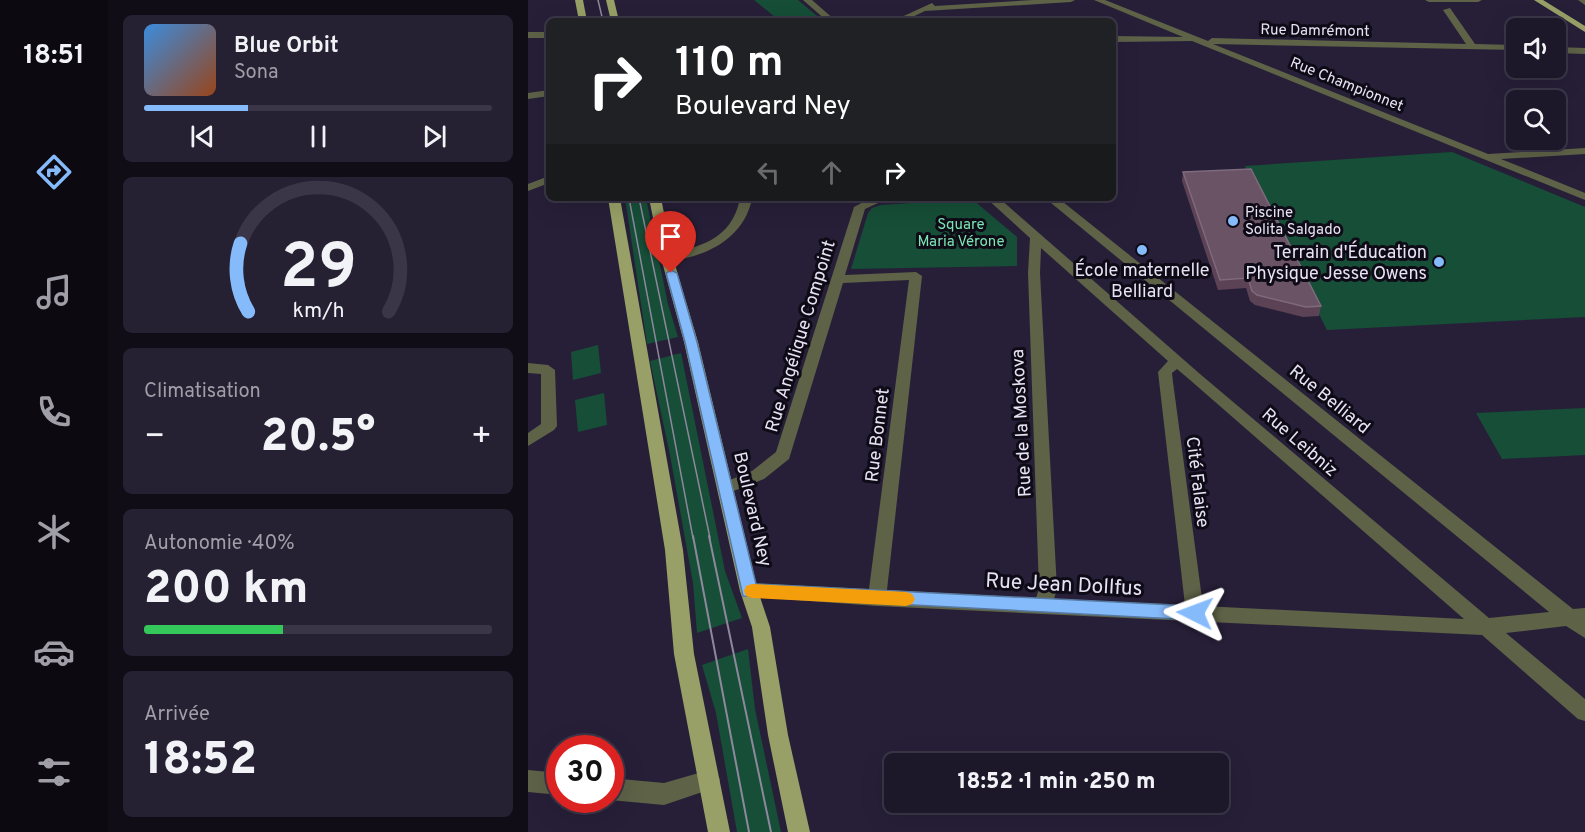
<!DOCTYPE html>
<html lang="fr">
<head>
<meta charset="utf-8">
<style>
  :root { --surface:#1d172a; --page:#252032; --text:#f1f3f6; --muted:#a09fa8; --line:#3b3647; --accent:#86bbfb }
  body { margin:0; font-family:Overpass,sans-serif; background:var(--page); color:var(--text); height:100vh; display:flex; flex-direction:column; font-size:22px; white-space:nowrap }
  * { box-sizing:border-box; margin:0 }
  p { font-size:20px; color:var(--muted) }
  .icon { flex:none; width:33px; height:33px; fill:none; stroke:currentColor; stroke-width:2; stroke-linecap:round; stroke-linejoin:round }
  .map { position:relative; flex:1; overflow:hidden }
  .sheet { display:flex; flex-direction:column; gap:15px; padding:15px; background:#100d17; width:420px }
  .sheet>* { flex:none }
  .top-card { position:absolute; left:18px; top:18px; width:570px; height:183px; border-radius:9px; box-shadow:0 6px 24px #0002,0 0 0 2px var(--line); background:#202124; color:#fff; overflow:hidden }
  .buttons { position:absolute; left:978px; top:18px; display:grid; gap:12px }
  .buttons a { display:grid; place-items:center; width:60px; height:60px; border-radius:9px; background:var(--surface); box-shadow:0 6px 24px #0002,0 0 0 2px var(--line); font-size:30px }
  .speed { position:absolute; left:18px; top:735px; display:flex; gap:12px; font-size:30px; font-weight:700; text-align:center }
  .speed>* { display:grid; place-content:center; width:78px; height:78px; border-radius:50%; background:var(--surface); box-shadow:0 6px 24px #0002,0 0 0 2px var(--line); line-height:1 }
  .speed .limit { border:9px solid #d22; background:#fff; color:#111 }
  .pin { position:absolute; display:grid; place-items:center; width:51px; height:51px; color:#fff; margin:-62px -26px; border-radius:50% 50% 50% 0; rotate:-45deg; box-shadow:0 0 6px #0007 }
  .pin .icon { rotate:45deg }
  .me { position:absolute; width:66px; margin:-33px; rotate:273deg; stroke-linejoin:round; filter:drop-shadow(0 0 4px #0008) }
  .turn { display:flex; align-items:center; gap:21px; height:126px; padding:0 30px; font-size:27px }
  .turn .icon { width:78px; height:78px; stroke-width:2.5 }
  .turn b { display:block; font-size:42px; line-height:51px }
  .lanes { display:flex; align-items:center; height:57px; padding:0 30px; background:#0003; justify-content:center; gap:30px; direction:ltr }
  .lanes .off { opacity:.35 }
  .big { font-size:45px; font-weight:800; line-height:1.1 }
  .sheet .tile { flex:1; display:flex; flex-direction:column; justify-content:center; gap:9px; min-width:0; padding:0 21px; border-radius:9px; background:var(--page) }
  .sheet .dial { align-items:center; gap:0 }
  .dial svg { height:156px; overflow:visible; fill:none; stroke:var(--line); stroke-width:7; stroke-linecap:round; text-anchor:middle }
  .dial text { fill:var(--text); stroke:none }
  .song { display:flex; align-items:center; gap:18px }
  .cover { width:72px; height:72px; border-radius:9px; background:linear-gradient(135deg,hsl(210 70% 55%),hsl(20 70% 35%)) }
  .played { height:6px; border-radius:3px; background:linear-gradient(90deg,var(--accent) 30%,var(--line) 30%) }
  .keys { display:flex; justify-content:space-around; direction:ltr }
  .heat { display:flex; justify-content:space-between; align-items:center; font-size:33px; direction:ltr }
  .charge { height:9px; border-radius:4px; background:linear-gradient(90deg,#34c759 40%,var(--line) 0) }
  .trip { position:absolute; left:356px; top:753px; width:345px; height:60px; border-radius:9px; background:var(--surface); box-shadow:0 6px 24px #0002,0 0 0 2px var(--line); font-weight:800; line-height:60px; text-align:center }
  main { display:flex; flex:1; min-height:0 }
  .tab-bar { display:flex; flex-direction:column; width:108px; justify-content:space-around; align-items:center; background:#0c0911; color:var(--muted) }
  .tab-bar .icon { width:42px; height:42px }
  .tab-bar .on { color:var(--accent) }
  .tab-bar b { font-size:27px; color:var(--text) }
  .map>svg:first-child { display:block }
</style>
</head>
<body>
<main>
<nav class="tab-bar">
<b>18:51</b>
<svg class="icon on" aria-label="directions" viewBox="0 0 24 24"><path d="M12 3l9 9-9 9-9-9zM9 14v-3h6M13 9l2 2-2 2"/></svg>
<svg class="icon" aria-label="music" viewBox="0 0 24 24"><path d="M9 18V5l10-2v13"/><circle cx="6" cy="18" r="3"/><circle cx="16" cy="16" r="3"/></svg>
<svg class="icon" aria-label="phone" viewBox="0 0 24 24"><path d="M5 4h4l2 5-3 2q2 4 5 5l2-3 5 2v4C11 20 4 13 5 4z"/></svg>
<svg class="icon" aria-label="climate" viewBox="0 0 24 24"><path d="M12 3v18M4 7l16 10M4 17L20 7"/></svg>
<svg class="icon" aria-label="car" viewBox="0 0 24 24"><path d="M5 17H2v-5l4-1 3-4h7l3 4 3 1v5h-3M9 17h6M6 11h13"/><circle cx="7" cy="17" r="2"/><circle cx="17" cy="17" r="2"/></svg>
<svg class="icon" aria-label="filters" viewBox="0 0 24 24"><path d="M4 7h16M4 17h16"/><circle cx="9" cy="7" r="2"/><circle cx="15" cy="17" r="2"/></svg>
</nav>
<section class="sheet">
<div class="tile">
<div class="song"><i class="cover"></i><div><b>Blue Orbit</b><p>Sona</p></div></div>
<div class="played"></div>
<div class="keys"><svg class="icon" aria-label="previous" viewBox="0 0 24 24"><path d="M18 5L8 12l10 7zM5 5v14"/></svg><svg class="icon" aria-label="pause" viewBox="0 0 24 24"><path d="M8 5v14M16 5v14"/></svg><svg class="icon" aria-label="next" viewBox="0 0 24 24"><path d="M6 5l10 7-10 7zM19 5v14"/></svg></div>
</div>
<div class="tile dial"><svg viewBox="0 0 100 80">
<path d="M14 69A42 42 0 1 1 86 69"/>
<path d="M14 69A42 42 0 0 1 10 34" stroke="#86bbfb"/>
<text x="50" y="56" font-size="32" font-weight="700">29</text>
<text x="50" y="72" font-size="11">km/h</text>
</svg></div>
<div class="tile"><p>Climatisation</p>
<div class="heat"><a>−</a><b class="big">20.5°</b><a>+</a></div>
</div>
<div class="tile"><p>Autonomie · 40%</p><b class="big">200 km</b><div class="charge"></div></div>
<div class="tile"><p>Arrivée</p><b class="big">18:52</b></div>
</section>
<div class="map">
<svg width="1057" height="832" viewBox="0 0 1057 832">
  <rect width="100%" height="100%" fill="#271f38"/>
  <!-- green -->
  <g fill="#164e37">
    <path d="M 226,0 L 270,0 L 295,21 L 252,21 Z"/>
    <path d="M 924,152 L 1057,207 L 1057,317 L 799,330 L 717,166 Z"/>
    <path d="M 97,198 L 118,198 L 140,304 L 150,337 L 119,344 Z"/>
    <path d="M 444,199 L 489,237 L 489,266 L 323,269 L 340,213 L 344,208 L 353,205 Z"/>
    <path d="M 70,345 L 73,373 L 45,380 L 43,352 Z"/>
    <path d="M 153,353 L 197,571 L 214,618 L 169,633 L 165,583 L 142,455 L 122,361 Z"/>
    <path d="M 76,393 L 79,425 L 50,432 L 47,400 Z"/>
    <path d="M 1057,408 L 1057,455 L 974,459 L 948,413 Z"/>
    <path d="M 220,649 L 227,709 L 253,832 L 209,832 L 188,713 L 174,665 Z"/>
  </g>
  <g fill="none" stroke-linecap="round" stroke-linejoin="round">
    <!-- minor -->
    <g fill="#5e6247" fill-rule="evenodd">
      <path d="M 275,0 L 284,0 L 308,21 L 299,21 Z"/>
      <path d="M 505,0 L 547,0 L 543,2 L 397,11 L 376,21 L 365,21 L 404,3 L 407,6 Z"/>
      <path d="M 566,0 L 577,0 L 680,41 L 684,38 L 938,44 L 915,10 L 922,8 L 947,44 L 988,45 L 988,50 L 685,44 L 960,154 L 1057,148 L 1057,154 L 973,159 L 1057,193 L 1057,200 L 664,41 L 585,42 L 585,36 L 655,37 Z"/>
      <path d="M 897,0 L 954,0 L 950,2 L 901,2 Z"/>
      <path d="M 1050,0 L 1057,0 L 1057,5 Z"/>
      <rect x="0" y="32" width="21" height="6"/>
      <path d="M 1028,47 L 1057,48 L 1057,54 L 1028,53 Z"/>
      <path d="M 21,90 L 21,96 L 0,99 L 0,93 Z"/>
      <path d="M 21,176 L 21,183 L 0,191 L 0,184 Z"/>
      <path d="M 212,198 L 224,198 C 218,232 189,251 158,258 C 150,260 142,262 135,261 L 135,255 C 170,247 204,241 212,198 Z"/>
      <path d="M 343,198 L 386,198 L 380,201 L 350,203 L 337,209 L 317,275 L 388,272 L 394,276 L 359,590 L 508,598 L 511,589 L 500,273 L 502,238 L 458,198 L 471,198 L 672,374 L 961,618 L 1021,612 L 517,198 L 530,198 L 1045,609 L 1057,608 L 1057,638 L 1038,626 L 978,633 L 1057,699 L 1057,721 L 1050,719 L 954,635 L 349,606 L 215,596 L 212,591 L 215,586 L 221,583 L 341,589 L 381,280 L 315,283 L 261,459 L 236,479 L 198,494 L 192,492 L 190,488 L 192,484 L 224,471 L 248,452 L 326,207 ZM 513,248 L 640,361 L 630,372 L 657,605 L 526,599 L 529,589 L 512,273 ZM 649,369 L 662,380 L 936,619 L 675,606 L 645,382 L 644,373 Z"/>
      <path d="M 0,363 L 20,365 L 27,370 L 29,426 L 26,430 L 0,446 L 0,433 L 13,424 L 13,374 L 0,373 Z"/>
      <path d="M 0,770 L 32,773 L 32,795 L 0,792 Z"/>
      <path d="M 181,770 L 189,773 L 192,780 L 189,787 L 136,805 L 82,800 L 82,778 L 136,783 Z"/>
    </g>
    <!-- major -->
    <g fill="#98a067" fill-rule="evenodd">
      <path d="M 47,0 L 55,0 L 59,21 L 51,21 Z"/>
      <path d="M 78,0 L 86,0 L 91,21 L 83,21 Z"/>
      <path d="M 1006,0 L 1015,0 L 1057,26 L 1057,32 Z"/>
      <path d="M 80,198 L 92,198 L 155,550 L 166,654 L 202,832 L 180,832 L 146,654 L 137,550 Z"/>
      <path d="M 121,198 L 133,198 L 145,258 L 170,342 L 230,591 L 242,627 L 260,735 L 282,832 L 260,832 L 240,735 L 224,627 L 212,591 L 156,342 L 133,258 Z"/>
    </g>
    <!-- tram-far1 -->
    <g stroke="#8e889d" stroke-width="1.5">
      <path d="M 70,0 L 75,21"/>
      <path d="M 101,198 L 165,538"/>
      <path d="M 111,198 L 182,538"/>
    </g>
    <!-- tram -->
    <g stroke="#8e889d" stroke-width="2">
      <path d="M 165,536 L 221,832"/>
      <path d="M 181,536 L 243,832"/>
    </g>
  </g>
  <!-- wall -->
  <path fill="#5b4254" d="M 655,172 L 793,306 L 791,316 L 775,317 L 727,305 L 722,301 L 718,288 L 690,290 L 654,181 Z"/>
  <!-- building -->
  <path fill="#6a5365" stroke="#7e6a7c" stroke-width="1.5" d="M 723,169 L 793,306 L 778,307 L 729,295 L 724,291 L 720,278 L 692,280 L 655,172 Z"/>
  <!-- route -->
  <path fill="#86bbfb" stroke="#577aa3" stroke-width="1.5" d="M 143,270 L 149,273 L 169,342 L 228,584 L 667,606 L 673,608 L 676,613 L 673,618 L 667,620 L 215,596 L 157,342 L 138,273 Z"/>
  <!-- slow -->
  <path fill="#f59e0b" d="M 224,584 L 378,592 L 384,594 L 387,599 L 384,604 L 378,606 L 224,598 L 218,596 L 216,591 L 218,586 Z"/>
  <!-- markers -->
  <g fill="#86bbfb" stroke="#0f0b16" stroke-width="2">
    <circle cx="705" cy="221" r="6"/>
    <circle cx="614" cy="250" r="6"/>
    <circle cx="911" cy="262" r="6"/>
  </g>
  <g text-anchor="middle" stroke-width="6" stroke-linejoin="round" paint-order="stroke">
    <!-- far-street labels -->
    <g font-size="15" fill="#e8e3f4" stroke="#0f0b16">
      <text transform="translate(787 30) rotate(1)" y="5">Rue Damrémont</text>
      <text transform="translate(819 84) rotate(22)" y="5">Rue Championnet</text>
    </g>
    <!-- far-poi labels -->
    <g font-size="15" fill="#e8e3f4" stroke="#0f0b16" text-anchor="start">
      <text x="717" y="217">Piscine<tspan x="717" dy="17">Solita Salgado</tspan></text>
    </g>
    <!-- far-park labels -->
    <g font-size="15" fill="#7ce6b4" stroke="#0f0b16">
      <text x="433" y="229">Square<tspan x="433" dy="17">Maria Vérone</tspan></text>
    </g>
    <!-- poi labels -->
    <g font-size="18" fill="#e8e3f4" stroke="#0f0b16" text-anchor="end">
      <text x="899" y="258">Terrain d'Éducation<tspan x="899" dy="21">Physique Jesse Owens</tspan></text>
      <text x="614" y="276" text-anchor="middle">École maternelle<tspan x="614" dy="21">Belliard</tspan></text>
    </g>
    <!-- street labels -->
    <g font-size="18" fill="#e8e3f4" stroke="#0f0b16">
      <text transform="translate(272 336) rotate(-73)" y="6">Rue Angélique Compoint</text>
      <text transform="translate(802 399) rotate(39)" y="6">Rue Belliard</text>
      <text transform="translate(493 423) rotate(-93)" y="6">Rue de la Moskova</text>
      <text transform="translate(349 435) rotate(-83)" y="6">Rue Bonnet</text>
      <text transform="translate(772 442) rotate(41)" y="6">Rue Leibniz</text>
      <text transform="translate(670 482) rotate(83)" y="6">Cité Falaise</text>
      <text transform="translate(225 509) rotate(77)" y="6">Boulevard Ney</text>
    </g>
    <!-- near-street labels -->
    <g font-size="21" fill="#e8e3f4" stroke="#0f0b16">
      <text transform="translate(536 584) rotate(3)" y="7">Rue Jean Dollfus</text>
    </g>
  </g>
</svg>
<div class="buttons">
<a><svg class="icon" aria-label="sound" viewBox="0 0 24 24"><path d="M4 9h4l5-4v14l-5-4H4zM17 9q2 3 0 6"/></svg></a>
<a><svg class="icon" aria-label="search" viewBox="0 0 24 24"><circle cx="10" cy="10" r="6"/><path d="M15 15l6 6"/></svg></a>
</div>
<div class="speed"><div class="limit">30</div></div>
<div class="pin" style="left:143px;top:273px;background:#d93025"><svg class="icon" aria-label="arrive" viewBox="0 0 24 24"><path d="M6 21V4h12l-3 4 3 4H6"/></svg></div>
<svg class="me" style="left:667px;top:613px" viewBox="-20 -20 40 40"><path d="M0-17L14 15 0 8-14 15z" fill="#86bbfb" stroke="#fff" stroke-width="4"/></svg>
<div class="trip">18:52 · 1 min · 250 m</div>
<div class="top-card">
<div class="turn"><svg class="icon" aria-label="right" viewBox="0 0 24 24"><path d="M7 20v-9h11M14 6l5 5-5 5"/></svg><div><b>110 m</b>Boulevard Ney</div></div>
<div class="lanes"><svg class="icon off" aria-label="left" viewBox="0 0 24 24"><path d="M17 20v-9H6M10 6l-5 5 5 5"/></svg><svg class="icon off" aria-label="ahead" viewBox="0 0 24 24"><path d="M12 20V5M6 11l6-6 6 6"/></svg><svg class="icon" aria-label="right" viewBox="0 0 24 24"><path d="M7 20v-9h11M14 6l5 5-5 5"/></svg></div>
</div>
</div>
</main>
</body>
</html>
